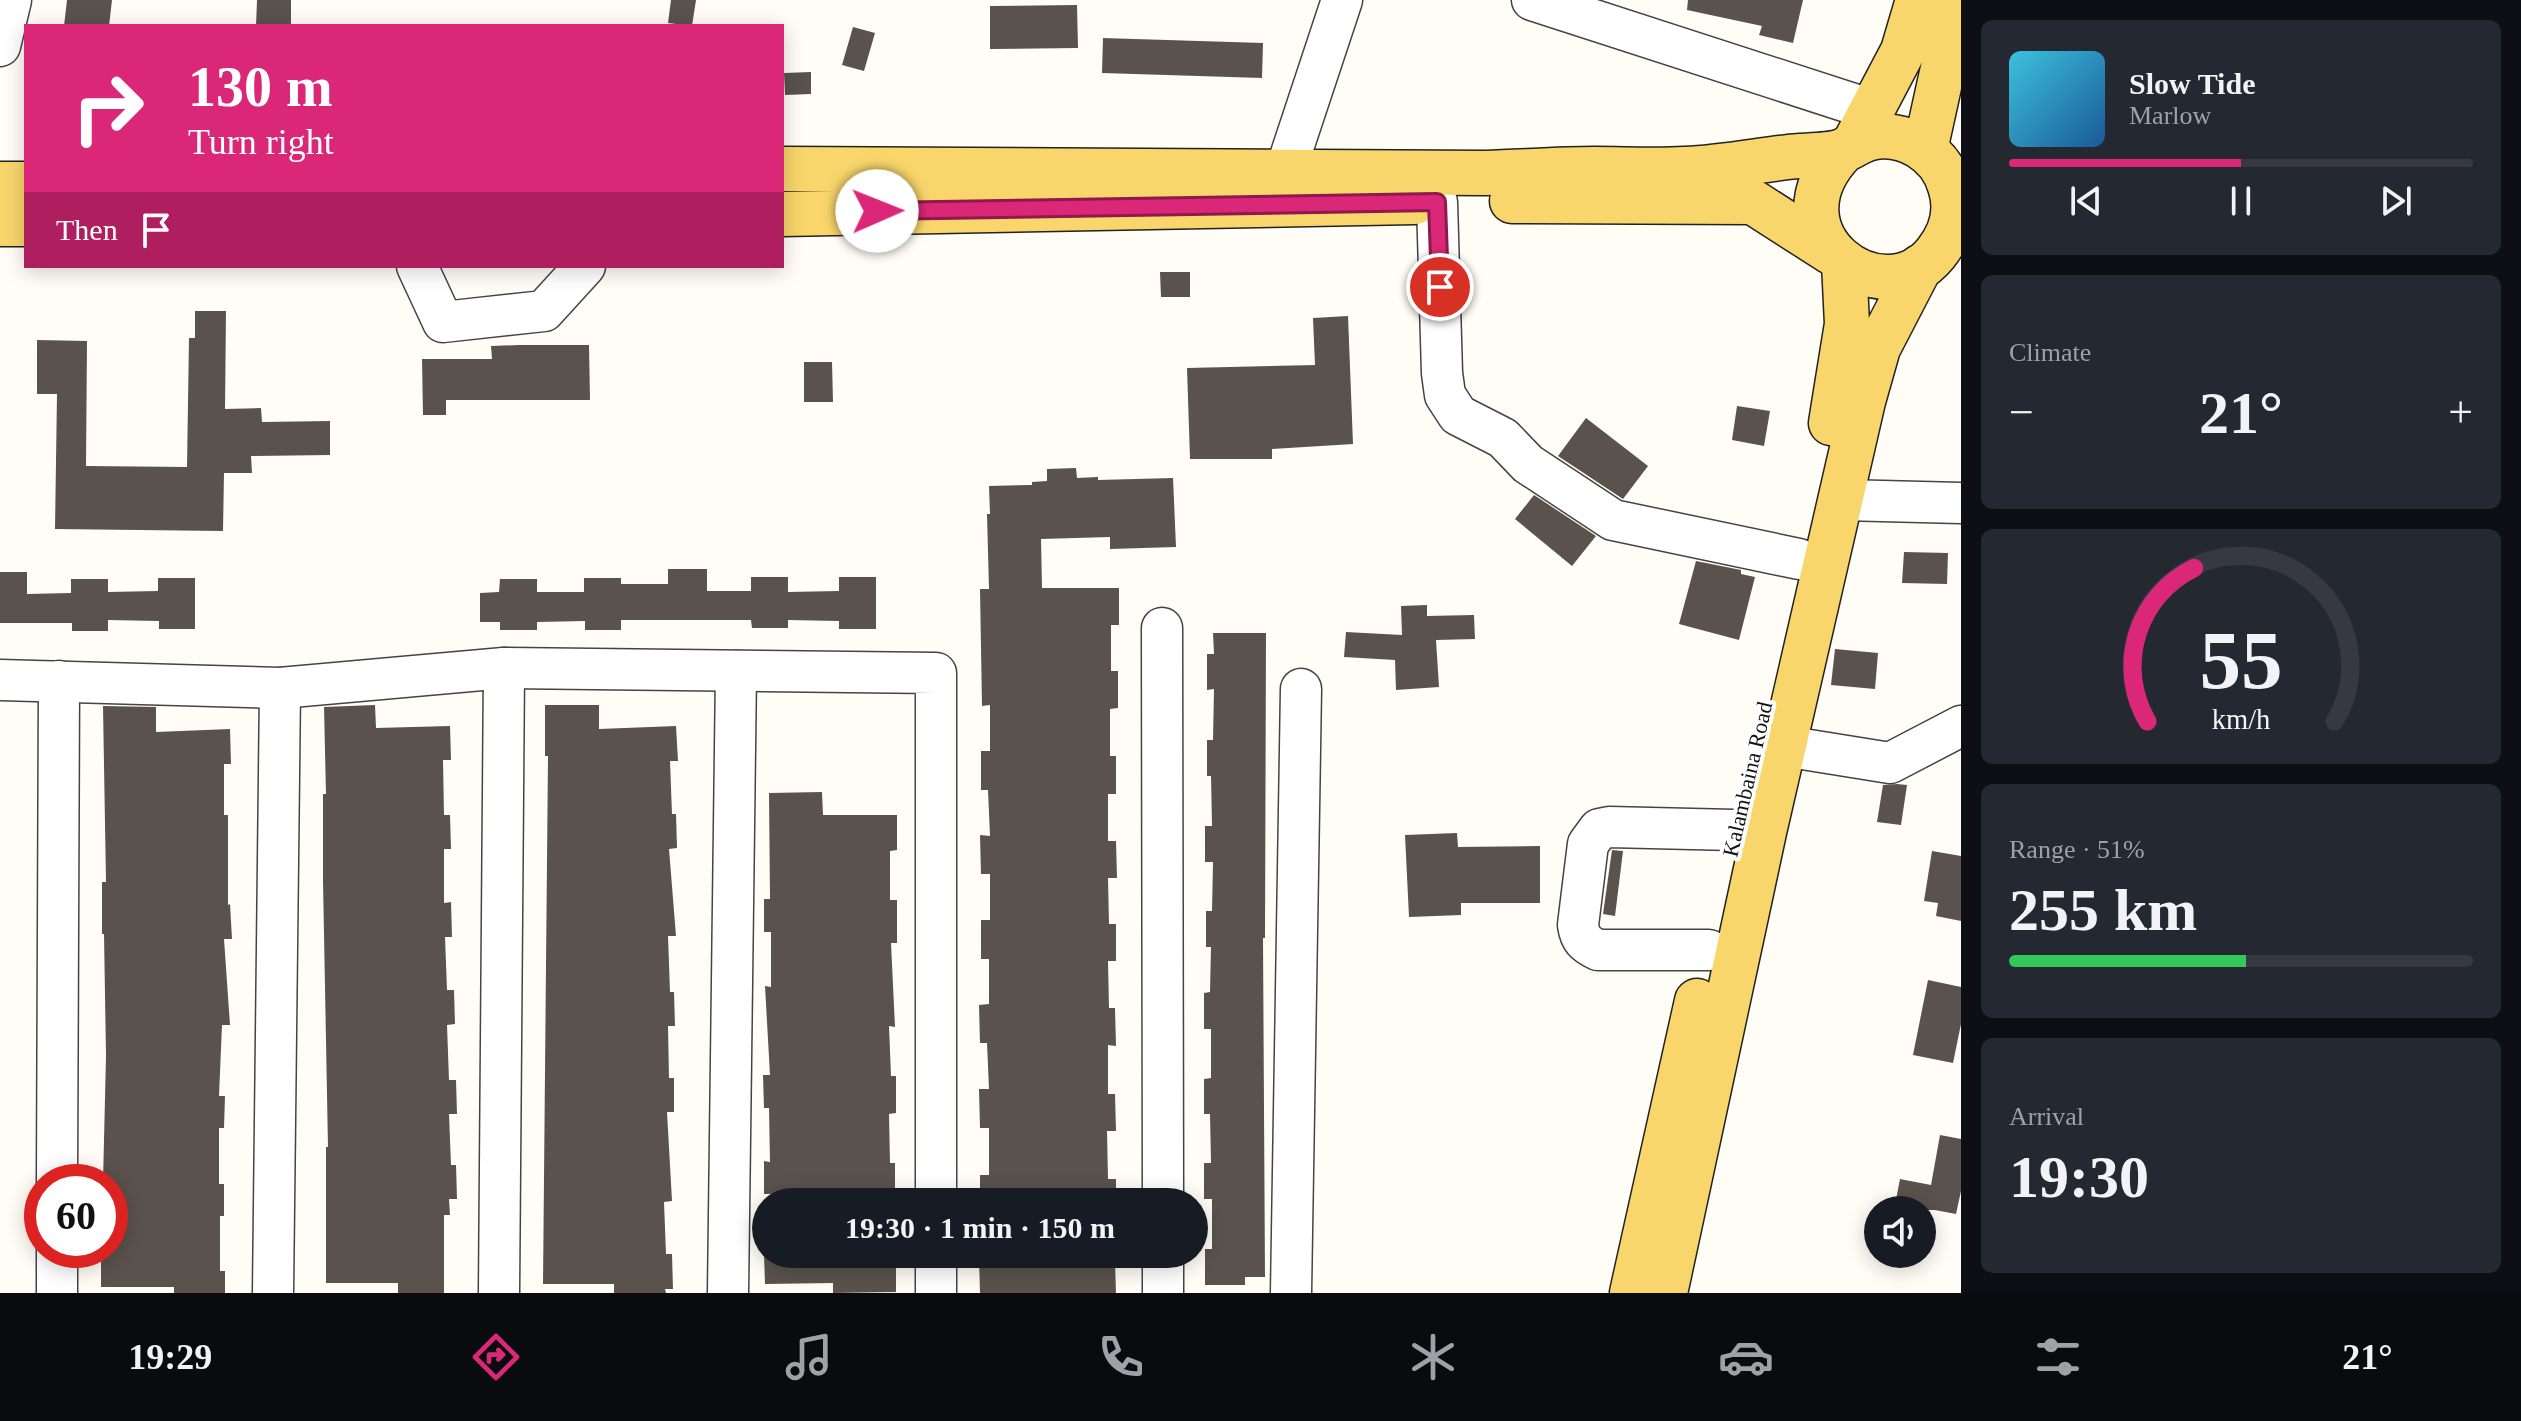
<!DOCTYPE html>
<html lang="en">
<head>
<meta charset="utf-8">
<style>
  :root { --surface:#171b24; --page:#242831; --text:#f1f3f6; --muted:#9ea1a6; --line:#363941; --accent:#db2777 }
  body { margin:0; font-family:"Times New Roman",serif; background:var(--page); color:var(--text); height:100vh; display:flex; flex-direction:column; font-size:30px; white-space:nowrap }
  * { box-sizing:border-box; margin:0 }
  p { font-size:26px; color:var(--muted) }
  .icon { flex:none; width:44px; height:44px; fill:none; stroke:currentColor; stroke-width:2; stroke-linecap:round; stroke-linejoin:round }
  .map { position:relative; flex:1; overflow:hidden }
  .details { display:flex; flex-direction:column; gap:20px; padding:20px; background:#0d0f14; width:560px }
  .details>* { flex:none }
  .guide { position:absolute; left:24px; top:24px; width:760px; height:244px; border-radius:0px; box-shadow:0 4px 20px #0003; background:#db2777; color:#fff; overflow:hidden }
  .controls { position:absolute; left:1864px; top:1196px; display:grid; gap:16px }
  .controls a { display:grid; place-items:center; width:72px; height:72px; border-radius:50%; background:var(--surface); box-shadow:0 4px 20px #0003; font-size:40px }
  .speed { position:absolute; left:24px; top:1164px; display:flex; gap:16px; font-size:40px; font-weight:700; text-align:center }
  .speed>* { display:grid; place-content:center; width:104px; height:104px; border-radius:50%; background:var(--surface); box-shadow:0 4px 20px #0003; line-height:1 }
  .speed .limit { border:12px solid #d22; background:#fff; color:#111 }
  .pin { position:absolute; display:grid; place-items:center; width:68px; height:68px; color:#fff; margin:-34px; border:4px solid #fff; border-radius:50%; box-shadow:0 2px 8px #0007 }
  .me { position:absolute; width:88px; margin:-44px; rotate:89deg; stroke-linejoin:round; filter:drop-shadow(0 0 6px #0008) }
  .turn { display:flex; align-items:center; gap:28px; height:168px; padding:0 32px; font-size:36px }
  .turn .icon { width:104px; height:104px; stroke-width:2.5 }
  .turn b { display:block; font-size:56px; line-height:68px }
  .then { display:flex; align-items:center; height:76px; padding:0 32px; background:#0003; gap:16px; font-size:30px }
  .big { font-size:60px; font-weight:700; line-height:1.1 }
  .details .card { flex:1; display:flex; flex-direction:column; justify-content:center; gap:12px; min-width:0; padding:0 28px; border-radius:12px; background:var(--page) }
  .details .dial { align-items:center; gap:0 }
  .dial svg { height:208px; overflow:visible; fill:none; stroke:var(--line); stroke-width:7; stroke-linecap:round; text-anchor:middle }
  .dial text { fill:var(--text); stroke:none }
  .song { display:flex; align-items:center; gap:24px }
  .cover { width:96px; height:96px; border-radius:12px; background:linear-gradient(135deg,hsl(190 70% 55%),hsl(210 70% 35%)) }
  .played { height:8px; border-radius:4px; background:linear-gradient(90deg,var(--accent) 50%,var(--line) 50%) }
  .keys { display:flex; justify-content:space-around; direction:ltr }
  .heat { display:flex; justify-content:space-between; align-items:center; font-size:44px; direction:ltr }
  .charge { height:12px; border-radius:6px; background:linear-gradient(90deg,#34c759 51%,var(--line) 0) }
  .trip { position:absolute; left:752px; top:1188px; width:456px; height:80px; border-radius:40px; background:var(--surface); box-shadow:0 4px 20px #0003; font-weight:700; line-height:80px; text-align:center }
  .menu { display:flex; height:128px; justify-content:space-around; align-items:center; background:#090b0e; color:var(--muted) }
  .menu .icon { width:56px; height:56px }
  .menu .on { color:var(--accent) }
  .menu b { font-size:36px; color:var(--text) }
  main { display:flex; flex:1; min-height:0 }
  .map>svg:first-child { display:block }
</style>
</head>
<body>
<main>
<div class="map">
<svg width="1961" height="1293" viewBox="0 0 1961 1293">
  <rect width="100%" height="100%" fill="#fffdf5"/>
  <!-- building -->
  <g fill="#5a524d">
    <path d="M 67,0 L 112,0 L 109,26 L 64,26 Z"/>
    <path d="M 257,0 L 291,0 L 291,26 L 256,26 Z"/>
    <path d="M 671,0 L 696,0 L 692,26 L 668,23 Z"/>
    <path d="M 1688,0 L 1803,0 L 1793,43 L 1759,35 L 1762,26 L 1687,10 Z"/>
    <path d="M 1077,5 L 1078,48 L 990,49 L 990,6 Z"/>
    <path d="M 853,27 L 875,33 L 864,71 L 842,65 Z"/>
    <path d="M 1103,38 L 1263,43 L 1262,78 L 1102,73 Z"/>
    <path d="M 811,72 L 811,94 L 785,95 L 784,73 Z"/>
    <path d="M 1160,272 L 1190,272 L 1190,297 L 1161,297 Z"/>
    <path d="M 195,311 L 226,311 L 225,409 L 261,408 L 262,422 L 330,421 L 330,455 L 251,456 L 252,473 L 224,473 L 223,531 L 55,529 L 57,394 L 37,394 L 37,340 L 87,341 L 86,466 L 187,467 L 189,338 L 195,338 Z"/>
    <path d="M 1348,316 L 1353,444 L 1272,449 L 1272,459 L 1190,459 L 1187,368 L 1315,365 L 1313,318 Z"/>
    <path d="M 519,345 L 589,345 L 590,400 L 446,400 L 446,415 L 423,415 L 422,359 L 492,359 L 491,346 Z"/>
    <path d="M 804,362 L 832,362 L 833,402 L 804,402 Z"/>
    <path d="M 1737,406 L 1770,411 L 1764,446 L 1732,440 Z"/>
    <path d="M 1586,418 L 1648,466 L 1623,499 L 1558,456 Z"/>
    <path d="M 1076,468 L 1077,478 L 1098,477 L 1098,480 L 1173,478 L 1176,547 L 1110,549 L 1110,537 L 1041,539 L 1042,588 L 1119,588 L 1119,625 L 1111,625 L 1111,671 L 1118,671 L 1118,708 L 1110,709 L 1110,756 L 1116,756 L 1116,794 L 1108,794 L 1108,841 L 1116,841 L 1117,878 L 1108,878 L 1109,924 L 1116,924 L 1116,961 L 1108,961 L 1109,1008 L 1115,1008 L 1116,1046 L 1108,1045 L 1108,1094 L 1115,1094 L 1116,1131 L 1107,1131 L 1108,1179 L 1116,1179 L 1116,1202 L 980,1202 L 980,1175 L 989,1175 L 989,1128 L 980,1128 L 979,1089 L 989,1089 L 987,1043 L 980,1043 L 979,1005 L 989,1004 L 989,959 L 981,959 L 981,920 L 990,920 L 990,874 L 981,874 L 980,835 L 990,836 L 988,790 L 981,790 L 981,751 L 990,751 L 990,705 L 982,706 L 980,589 L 989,589 L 987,514 L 990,514 L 989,486 L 1032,485 L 1032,482 L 1047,481 L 1047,469 Z"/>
    <path d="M 1534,495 L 1596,536 L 1572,566 L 1515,519 Z"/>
    <path d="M 1904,552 L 1948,553 L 1947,584 L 1902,583 Z"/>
    <path d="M 1696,561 L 1741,570 L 1741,574 L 1755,577 L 1739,640 L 1679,624 Z"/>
    <path d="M 668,569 L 707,569 L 707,591 L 751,591 L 751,577 L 788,577 L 788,592 L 839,591 L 839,577 L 876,577 L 876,629 L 839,629 L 839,621 L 788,620 L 788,628 L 752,628 L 751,620 L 621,620 L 621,630 L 585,630 L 585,621 L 537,622 L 537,630 L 500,630 L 500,622 L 480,622 L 480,593 L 499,592 L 500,579 L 537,579 L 537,592 L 584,592 L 584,578 L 621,578 L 621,584 L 668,584 Z"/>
    <path d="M 0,572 L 27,572 L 27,594 L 71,593 L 71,579 L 108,579 L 108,592 L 158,591 L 158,578 L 195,578 L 195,629 L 159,629 L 159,621 L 108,620 L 108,631 L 72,631 L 72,623 L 0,623 Z"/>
    <path d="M 1427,605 L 1427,616 L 1474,615 L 1475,639 L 1436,640 L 1439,687 L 1396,690 L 1395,660 L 1344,657 L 1346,632 L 1402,635 L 1401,606 Z"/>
    <path d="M 1213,633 L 1266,633 L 1265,938 L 1263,938 L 1265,1277 L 1245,1277 L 1245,1285 L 1205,1285 L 1205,1249 L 1212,1249 L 1212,1199 L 1204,1199 L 1204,1163 L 1211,1163 L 1210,1114 L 1204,1114 L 1204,1079 L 1211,1078 L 1211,1029 L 1204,1029 L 1204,993 L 1210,992 L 1211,947 L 1206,947 L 1206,911 L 1212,911 L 1213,862 L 1205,862 L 1205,826 L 1212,826 L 1211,776 L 1207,776 L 1207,740 L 1213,740 L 1214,689 L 1207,690 L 1207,654 L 1214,654 Z"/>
    <path d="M 1835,649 L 1878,653 L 1875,689 L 1831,685 Z"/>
    <path d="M 375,705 L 376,728 L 450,726 L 451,760 L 443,760 L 444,815 L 450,815 L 451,849 L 444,849 L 444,903 L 451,902 L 452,937 L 445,937 L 447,990 L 454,990 L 455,1024 L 447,1025 L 449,1080 L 456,1080 L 457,1114 L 449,1114 L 451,1165 L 456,1165 L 457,1199 L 449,1199 L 450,1215 L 444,1215 L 444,1293 L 398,1293 L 398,1283 L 326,1283 L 326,1147 L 328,1147 L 323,881 L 323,794 L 326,794 L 324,707 Z"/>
    <path d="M 545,705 L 599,705 L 599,729 L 676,726 L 678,761 L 670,761 L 672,814 L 676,814 L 677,848 L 669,849 L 676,936 L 668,936 L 670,992 L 674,992 L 675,1026 L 668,1026 L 669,1078 L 674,1078 L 674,1112 L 667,1112 L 672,1201 L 664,1202 L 666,1254 L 672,1254 L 673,1289 L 665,1289 L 666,1293 L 614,1293 L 614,1284 L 543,1284 L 548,756 L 545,756 Z"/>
    <path d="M 103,706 L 156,707 L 156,732 L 230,729 L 231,764 L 224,764 L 224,815 L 228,815 L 228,905 L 230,904 L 232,939 L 224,939 L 230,1025 L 222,1025 L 219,1096 L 225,1096 L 224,1128 L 219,1128 L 219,1184 L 224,1184 L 224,1216 L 220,1216 L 220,1271 L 225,1271 L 225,1293 L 174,1293 L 174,1287 L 101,1287 L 101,1250 L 110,1250 L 110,1182 L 103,1182 L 106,1056 L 104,934 L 102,934 L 102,882 L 106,882 Z"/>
    <path d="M 1897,784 L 1907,785 L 1901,825 L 1877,822 L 1883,785 Z"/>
    <path d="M 822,792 L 823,815 L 897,815 L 897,850 L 890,851 L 890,900 L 897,900 L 897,943 L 891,943 L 895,1027 L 889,1026 L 891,1076 L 896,1076 L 896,1113 L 889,1114 L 890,1163 L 895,1163 L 895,1202 L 833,1202 L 833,1193 L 764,1194 L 764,1161 L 770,1162 L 769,1108 L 764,1108 L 763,1075 L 770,1075 L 765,986 L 771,987 L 771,932 L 764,932 L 764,899 L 770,899 L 769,793 Z"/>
    <path d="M 1457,833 L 1458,847 L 1540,846 L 1540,903 L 1461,903 L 1461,915 L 1409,917 L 1405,835 Z"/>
    <path d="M 1612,850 L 1623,851 L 1615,916 L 1603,914 Z"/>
    <path d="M 1932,851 L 1961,856 L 1961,921 L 1936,916 L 1938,903 L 1924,901 Z"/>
    <path d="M 1928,980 L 1961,987 L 1961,1024 L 1953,1063 L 1913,1055 Z"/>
    <path d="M 1940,1135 L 1961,1139 L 1961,1191 L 1956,1214 L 1935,1210 L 1894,1210 L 1900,1179 L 1931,1185 Z"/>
    <path d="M 764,1254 L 896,1254 L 896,1292 L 833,1293 L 833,1283 L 765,1284 Z"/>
    <path d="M 989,1254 L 1042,1254 L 1042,1264 L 1115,1263 L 1116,1293 L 980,1293 L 979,1258 L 989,1258 Z"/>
  </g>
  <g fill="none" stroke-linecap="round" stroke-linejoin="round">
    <!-- minor casing -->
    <g stroke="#444" stroke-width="43">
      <g id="minor">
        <path d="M 1532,0 L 1872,110"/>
        <path d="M 0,46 L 11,0"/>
        <path d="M 1285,172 L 1342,0"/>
        <path d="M 1437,202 L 1442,373 L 1445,395 L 1458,415 L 1503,438 L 1528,464 L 1613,520 L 1799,559"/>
        <path d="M 417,266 L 443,322 L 544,311 L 585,266"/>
        <path d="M 1842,500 L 1961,503"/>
        <path d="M 1162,628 L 1163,1202"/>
        <path d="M 0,680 L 280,688 L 504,668 L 936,673 L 936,1202"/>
        <path d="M 1784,746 L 1890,763 L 1961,726"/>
        <path d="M 1709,950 L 1598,950 C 1585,944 1580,939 1578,925 L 1588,844 L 1599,829 L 1609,827 L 1734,830"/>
        <path d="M 57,1182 L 59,681"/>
        <path d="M 936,1254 L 936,1293"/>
        <path d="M 1163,1254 L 1163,1293"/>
        <path d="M 57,1293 L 57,1250"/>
        <path d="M 273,1293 L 280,688"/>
        <path d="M 499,1293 L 504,668"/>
        <path d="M 728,1293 L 736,671"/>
        <path d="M 1291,1293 L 1301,689"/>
      </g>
    </g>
    <!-- major casing -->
    <g stroke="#222" stroke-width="47">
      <g id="major">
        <path d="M 1854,144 L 1903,51 L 1918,0"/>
        <path d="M 1925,150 L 1958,0"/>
        <path d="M 782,169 L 1485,173 C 1521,172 1558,169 1594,169 C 1624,169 1655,171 1685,169 C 1719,168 1754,161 1788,157 C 1803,155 1829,156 1842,151 C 1852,147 1859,141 1870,138 C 1904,130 1940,152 1950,186 C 1958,210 1952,233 1936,253 C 1883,320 1763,234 1843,151"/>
        <path d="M 0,184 L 26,184"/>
        <path d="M 1512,201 L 1753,202 L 1831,252"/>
        <path d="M 782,214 L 1415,202"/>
        <path d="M 0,224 L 26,224"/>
        <path d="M 1831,423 L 1847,324 L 1844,263"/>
        <path d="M 1632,1293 L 1697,1001"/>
        <path d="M 1665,1293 L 1764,832 L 1863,401 L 1878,348 L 1920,267"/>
      </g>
    </g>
    <!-- minor -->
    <use href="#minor" stroke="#fff" stroke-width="40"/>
    <!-- major -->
    <use href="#major" stroke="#f9d66b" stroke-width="44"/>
  </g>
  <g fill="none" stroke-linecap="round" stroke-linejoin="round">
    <!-- route casing -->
    <g stroke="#8e194d" stroke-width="20">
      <path id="route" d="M 877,211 L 1437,202 L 1440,287"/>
    </g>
    <!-- route -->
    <use href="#route" stroke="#db2777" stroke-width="14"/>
  </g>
  <g text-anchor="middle" stroke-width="8" stroke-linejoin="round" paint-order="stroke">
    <!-- street labels -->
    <g font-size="22" fill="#111" stroke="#fff">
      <text transform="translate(1747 779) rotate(-77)" y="8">Kalambaina Road</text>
    </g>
  </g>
</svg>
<div class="controls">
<a><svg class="icon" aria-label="sound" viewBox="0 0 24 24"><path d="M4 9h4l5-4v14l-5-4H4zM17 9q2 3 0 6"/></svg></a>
</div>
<div class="speed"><div class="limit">60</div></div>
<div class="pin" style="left:1440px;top:287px;background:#d93025"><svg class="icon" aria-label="arrive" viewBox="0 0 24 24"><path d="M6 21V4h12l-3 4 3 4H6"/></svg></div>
<svg class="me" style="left:877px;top:211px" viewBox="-20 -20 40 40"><circle r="19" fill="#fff"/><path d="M0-13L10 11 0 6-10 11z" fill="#db2777"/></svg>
<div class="trip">19:30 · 1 min · 150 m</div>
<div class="guide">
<div class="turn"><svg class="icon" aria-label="right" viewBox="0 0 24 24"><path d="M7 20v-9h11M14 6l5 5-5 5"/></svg><div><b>130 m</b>Turn right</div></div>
<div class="then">Then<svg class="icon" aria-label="arrive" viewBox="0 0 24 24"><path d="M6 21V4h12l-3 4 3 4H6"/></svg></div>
</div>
</div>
<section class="details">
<div class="card">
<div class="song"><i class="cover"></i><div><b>Slow Tide</b><p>Marlow</p></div></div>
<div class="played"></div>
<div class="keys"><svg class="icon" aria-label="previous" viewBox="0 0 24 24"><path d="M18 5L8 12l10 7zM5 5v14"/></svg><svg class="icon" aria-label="pause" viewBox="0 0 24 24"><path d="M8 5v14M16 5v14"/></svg><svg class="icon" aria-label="next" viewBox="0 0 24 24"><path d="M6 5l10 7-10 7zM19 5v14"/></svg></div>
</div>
<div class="card"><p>Climate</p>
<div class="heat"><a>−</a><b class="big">21°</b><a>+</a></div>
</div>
<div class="card dial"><svg viewBox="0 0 100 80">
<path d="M14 69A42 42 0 1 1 86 69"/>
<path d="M14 69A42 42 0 0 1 32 10" stroke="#db2777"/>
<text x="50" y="56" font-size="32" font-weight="700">55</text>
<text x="50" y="72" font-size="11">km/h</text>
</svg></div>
<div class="card"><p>Range · 51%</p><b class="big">255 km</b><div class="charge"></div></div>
<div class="card"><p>Arrival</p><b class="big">19:30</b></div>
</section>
</main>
<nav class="menu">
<b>19:29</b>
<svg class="icon on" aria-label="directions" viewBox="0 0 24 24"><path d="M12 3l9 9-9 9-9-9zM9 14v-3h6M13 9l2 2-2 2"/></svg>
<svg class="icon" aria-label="music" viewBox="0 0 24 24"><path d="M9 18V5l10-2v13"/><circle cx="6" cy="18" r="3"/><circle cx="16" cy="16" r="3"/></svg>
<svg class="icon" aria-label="phone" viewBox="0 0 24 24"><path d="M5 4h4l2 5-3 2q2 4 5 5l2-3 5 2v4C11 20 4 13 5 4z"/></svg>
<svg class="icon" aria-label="climate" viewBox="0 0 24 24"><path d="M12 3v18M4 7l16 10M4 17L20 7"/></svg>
<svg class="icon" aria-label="car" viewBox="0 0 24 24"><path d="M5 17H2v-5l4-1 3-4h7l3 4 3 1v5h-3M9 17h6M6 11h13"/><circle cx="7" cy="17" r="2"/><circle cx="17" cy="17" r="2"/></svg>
<svg class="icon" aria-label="filters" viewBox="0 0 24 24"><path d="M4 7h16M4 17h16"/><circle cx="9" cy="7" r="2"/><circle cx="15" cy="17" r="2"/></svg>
<b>21°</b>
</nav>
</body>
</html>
